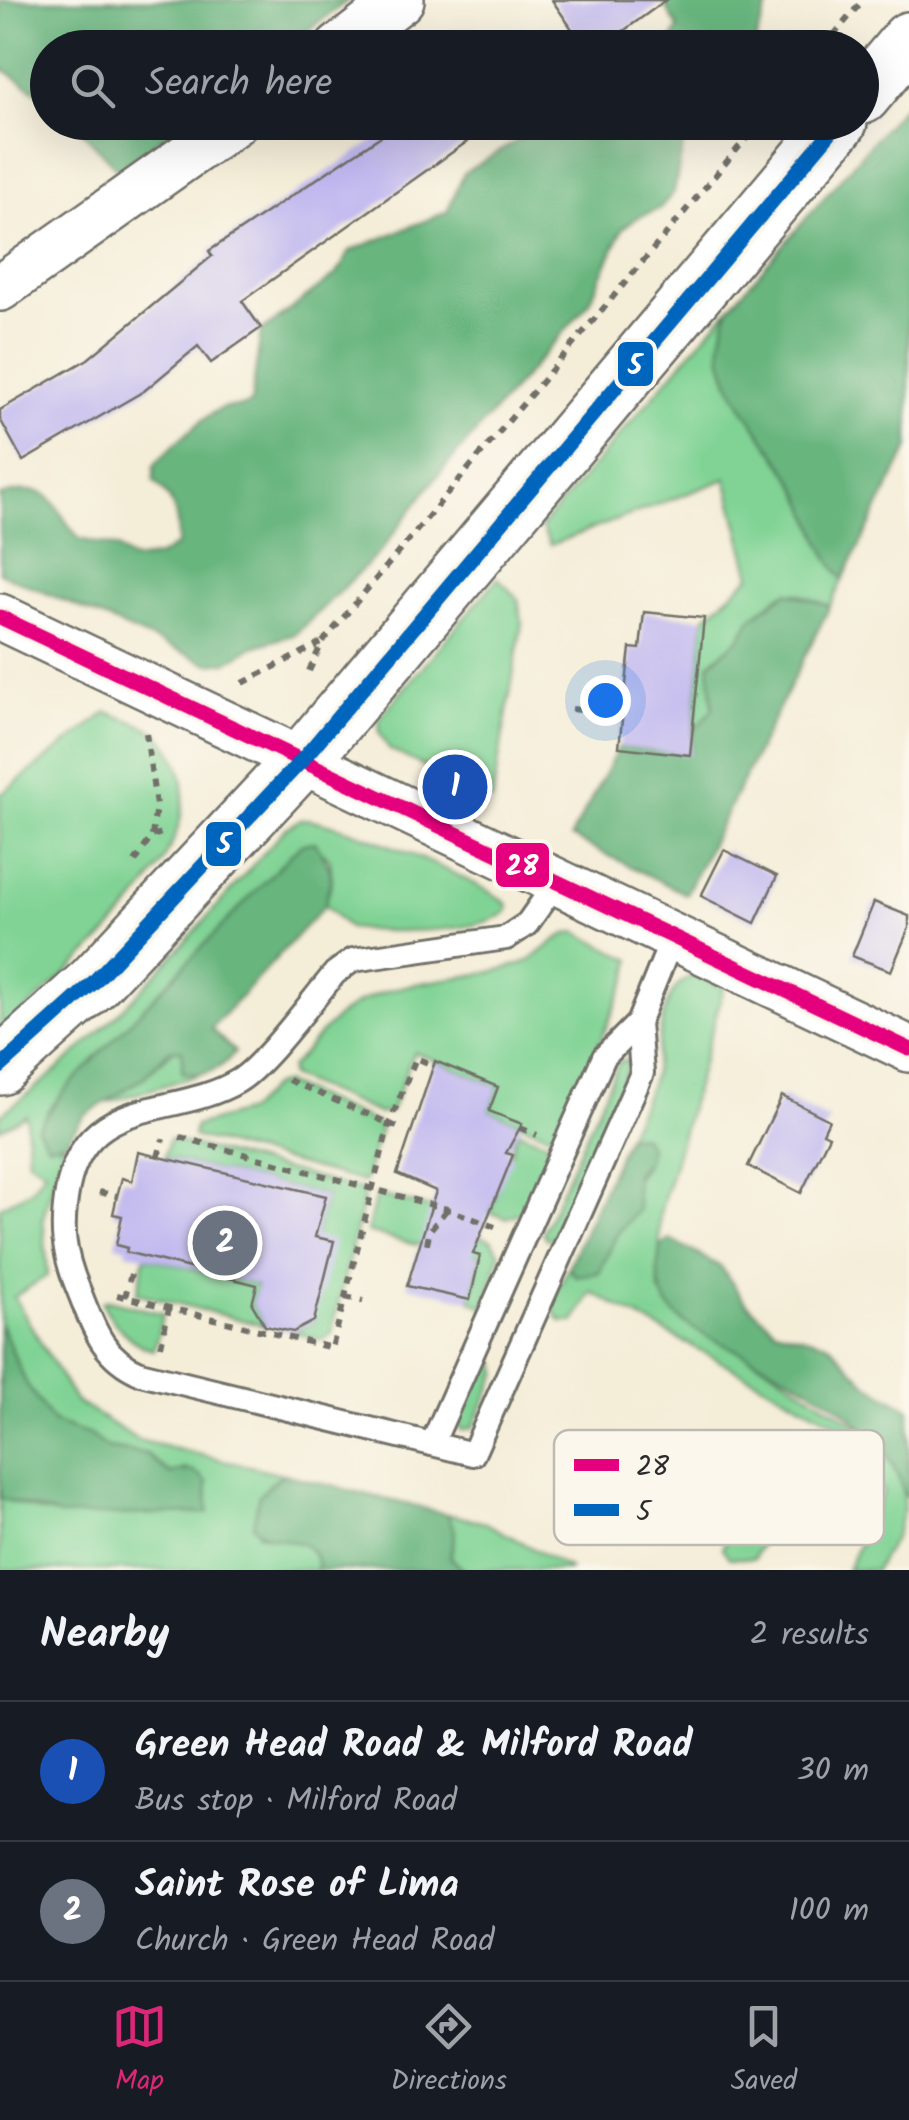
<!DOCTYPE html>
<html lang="en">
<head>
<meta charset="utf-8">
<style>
	body { margin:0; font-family:Kalam,sans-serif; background:#242831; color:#f1f3f6 }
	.you { position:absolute; left:605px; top:700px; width:35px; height:35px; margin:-25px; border:8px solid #fff; border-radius:50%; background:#1a73e8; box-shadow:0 0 0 15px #1a73e833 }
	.badge { display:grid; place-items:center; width:65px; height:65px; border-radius:50%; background:#db2777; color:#fff; font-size:32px; font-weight:700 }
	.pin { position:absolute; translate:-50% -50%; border:5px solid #fff; box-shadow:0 2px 10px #0006 }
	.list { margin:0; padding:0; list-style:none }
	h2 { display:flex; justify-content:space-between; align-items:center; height:130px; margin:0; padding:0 40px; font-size:42px }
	h2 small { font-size:32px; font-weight:400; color:#9ea1a6 }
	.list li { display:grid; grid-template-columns:65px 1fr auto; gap:30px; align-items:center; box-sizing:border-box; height:140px; padding:0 40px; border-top:2px solid #363941 }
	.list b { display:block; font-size:38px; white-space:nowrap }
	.list p { margin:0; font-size:32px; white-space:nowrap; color:#9ea1a6 }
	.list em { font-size:32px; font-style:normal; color:#9ea1a6 }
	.icon { flex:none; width:55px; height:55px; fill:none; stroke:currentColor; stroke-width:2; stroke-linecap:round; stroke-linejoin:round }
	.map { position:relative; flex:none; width:909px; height:1570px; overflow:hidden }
	.search { position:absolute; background:#171b24; box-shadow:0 10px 40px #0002; left:30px; right:30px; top:30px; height:110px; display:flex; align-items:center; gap:25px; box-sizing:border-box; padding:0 35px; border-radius:55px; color:#9ea1a6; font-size:38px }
	.sheet { height:410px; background:#171b24 }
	nav { display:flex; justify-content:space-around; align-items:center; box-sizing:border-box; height:140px; border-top:2px solid #363941; background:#171b24; font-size:28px; color:#9ea1a6 }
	nav a { display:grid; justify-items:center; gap:5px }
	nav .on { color:#db2777 }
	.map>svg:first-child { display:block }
</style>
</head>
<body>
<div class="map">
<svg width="909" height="1570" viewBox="0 0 909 1570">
	<rect width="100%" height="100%" fill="#fbf7ec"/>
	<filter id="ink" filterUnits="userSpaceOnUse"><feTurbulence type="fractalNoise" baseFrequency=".01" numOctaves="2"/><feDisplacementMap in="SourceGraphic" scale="20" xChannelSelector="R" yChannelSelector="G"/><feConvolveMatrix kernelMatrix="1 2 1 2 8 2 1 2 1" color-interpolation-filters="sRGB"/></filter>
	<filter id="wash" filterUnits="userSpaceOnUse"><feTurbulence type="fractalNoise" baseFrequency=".0048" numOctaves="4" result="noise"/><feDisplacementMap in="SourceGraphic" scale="40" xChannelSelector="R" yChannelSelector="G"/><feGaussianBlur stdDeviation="2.25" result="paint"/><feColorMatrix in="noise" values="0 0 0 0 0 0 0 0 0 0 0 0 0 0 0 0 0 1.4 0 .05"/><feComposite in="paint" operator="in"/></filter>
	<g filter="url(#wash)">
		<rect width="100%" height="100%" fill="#f4edd8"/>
		<!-- green -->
		<g fill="#80d394" stroke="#567f60" stroke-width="2.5">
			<path d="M728,309C724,328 718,344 723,363C735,409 776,448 798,489C815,520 820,553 843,579L830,606L797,593L780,595L751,618L740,638L710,664L713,708L693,732L704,618L751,576L726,479L550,545L541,527Z"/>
			<path d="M498,578L518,599L522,623L492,800L389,749L379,732L380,717Z"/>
			<path d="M107,712C123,719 151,725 162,738C246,836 62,975 0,1033V795Z"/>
			<path d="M301,819C329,816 490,884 509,906L507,912C476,934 387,933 349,928L325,905L332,880L330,859L319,849L302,844L47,1111L60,1146L65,1142L43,1218L48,1275L14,1297L75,1401L138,1440L283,1474L268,1485L258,1533C282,1543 317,1535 318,1570H0V1498L44,1513L208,1512L207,1482L185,1469L170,1474L147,1454L108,1448L90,1435L53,1422L27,1385L0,1323V1207L31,1190L45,1170L28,1160L26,1115L0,1129V1115C111,1036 195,930 285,829Z"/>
			<path d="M576,932L631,960L628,977L558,1138L489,1111L498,1087L414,1052L391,1111L380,1114L290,1076V1068C307,1050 324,1027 344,1012C396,974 466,984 523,963C544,956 553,934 576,932Z"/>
			<path d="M695,975L724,987L660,1213L659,1290L682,1321L773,1370L878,1439L902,1484L904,1509L895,1537L875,1570H847L884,1491L853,1473L864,1438L591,1292L574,1322L560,1321L551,1306L569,1266L570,1271L599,1273L617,1234L638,1210L634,1180L645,1164L644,1137L627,1136C635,1117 646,1098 652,1078C662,1047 656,987 695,975Z"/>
			<path d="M177,1047L182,1050L183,1072L196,1076L105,1103L143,1078Z"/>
			<path d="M627,1059L629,1065L552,1238L547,1240L543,1232L619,1062Z"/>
			<path d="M284,1083L377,1123L380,1130L364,1182L193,1136L195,1126L248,1111L273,1086Z"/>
			<path d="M518,1131L554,1145L524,1211L507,1218L490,1213Z"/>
			<path d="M169,1139L362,1190L364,1197L331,1334L322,1340L293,1332L314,1321L315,1237L326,1196L164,1158Z"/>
			<path d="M376,1194L434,1209L422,1243L416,1245L367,1232Z"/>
			<path d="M473,1233L491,1240L500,1253L484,1308L470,1300L480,1256L432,1245Z"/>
			<path d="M145,1257L257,1285L252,1304L265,1326L137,1293Z"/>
			<path d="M109,1300L163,1314L154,1350C131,1345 112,1323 102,1302Z"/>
			<path d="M485,1359L496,1363L498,1372L473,1428L461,1430L455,1417L476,1366Z"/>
			<path d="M757,1489L771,1495L776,1514L754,1558H729L722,1548L749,1492Z"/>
			<path d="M447,1514L486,1523L572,1570H463L450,1558L455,1537Z"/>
		</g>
		<!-- forest -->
		<g fill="#68b57e" stroke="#4a7054" stroke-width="2.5">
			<path d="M0,0H349L285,47L48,48L47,99L0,67Z"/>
			<path d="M662,0H770L753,48L668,47L678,28Z"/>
			<path d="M909,99V447L843,579C820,553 815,520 798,489C776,448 735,409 723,363C718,344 724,328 728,309Z"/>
			<path d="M548,122L699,123L684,141L674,192L659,209L636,218L623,228L589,303L434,480L379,553L296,634L253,647L227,662L209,664L0,573V496C58,479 49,506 80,539L118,548L132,560L157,557L177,545C180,521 174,498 154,481V466C163,454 207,414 220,409C231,404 240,410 251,403L261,332L337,274L350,251L447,212L464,173Z"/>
			<path d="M75,123H183L118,170Z"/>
			<path d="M787,592L830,606L686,894L571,837L619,747L690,754L693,732L713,708L709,664L740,638L751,618Z"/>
			<path d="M315,842C334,872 333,869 325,905L211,1029L235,1052C221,1070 205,1078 182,1072V1050H170L143,1078L84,1116L65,1142L48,1145L37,1128L64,1091L291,854L302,844Z"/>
			<path d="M627,1136L641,1135L649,1145L648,1159L635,1174L638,1210L617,1234L599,1273L575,1276L569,1266Z"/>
			<path d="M670,1239L721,1267L745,1302L775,1329L828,1343L866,1383L909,1409V1496H904C893,1428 807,1385 751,1357C700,1332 643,1317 661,1246Z"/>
			<path d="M0,1323L27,1385L53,1422L90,1435L108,1448L147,1454L170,1474C186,1469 195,1468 207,1482L208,1513L60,1516L0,1498Z"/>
			<path d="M283,1474L447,1514L455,1531L450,1558L463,1570H318C316,1528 271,1550 253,1525L259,1495Z"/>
		</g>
		<g id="blocks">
			<!-- building -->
			<g fill="#c0b7ef">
				<path d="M552,0H666L600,48H585Z"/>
				<path d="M402,122H495L242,301L261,328L211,363L198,346L144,391L23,461L0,419V410L88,359L212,256L209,251Z"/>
				<path d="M644,612L704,618L690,755L619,747L630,648L640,649Z"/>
				<path d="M724,850L777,876L755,923L701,896Z"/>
				<path d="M874,902L909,916V928L891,971L852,956Z"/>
				<path d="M435,1061L498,1087L489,1111L522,1124L506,1153L513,1155L473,1254L480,1256L470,1300L407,1286L436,1191L397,1174Z"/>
				<path d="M782,1096L829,1120L823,1133L829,1136L801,1193L748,1166Z"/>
				<path d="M138,1152L326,1196L315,1237L334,1241L314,1321L293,1332L265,1326L252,1304L257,1285L126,1252L127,1248L116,1245L122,1216L113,1214L117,1196L122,1178L132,1181Z"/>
			</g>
		</g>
	</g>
	<g filter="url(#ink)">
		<use href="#blocks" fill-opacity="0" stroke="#716f68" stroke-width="2.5"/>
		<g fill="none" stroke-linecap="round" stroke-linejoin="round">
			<!-- lane casing -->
			<g stroke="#716f68" stroke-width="28">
				<g id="lane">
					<path d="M558,880L527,924L506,938L353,960L335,973C312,1000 265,1065 238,1081C174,1119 87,1093 68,1187C60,1228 63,1253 79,1291C93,1326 102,1357 140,1373L473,1454L642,1073L638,1023"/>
					<path d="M432,1444L604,1057L638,1023L674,934"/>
				</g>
			</g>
			<!-- street casing -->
			<g stroke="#716f68" stroke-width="50">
				<g id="street">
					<path d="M338,48L401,0"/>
					<path d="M0,288L235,122"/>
					<path d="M0,617L909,1049"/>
				</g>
			</g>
			<!-- secondary casing -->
			<g stroke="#716f68" stroke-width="60">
				<g id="secondary">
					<path d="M862,96L909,40"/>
					<path d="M0,1067L93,983L303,759L839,122"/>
				</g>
			</g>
			<!-- path -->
			<g stroke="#716f68" stroke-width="6" stroke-dasharray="8 8" stroke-linecap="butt">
				<path d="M823,48L863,0"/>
				<path d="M309,671L322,643L760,122"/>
				<path d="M243,683L321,643"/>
				<path d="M572,709L623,715"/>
				<path d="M146,733L156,806L152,836"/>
				<path d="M135,862L152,836L168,831"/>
				<path d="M288,1080L397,1127"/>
				<path d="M520,1128L537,1135"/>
				<path d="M180,1137L447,1209L495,1227"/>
				<path d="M158,1157L163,1139"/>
				<path d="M99,1192L117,1196"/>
				<path d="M427,1244L430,1230L447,1209"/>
				<path d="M117,1295L332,1348L389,1124L416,1058L435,1066"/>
				<path d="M125,1297L131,1274"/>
				<path d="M345,1297L363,1301"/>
				<path d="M161,1346L169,1308"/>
			</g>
			<!-- lane -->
			<use href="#lane" stroke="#fff" stroke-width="22"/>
			<!-- street -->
			<use href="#street" stroke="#fff" stroke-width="45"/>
			<!-- secondary -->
			<use href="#secondary" stroke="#fff" stroke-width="55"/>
			<!-- bus-1 casing -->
			<g stroke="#fbf7ec" stroke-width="22">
				<path id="bus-1" d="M0,617L909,1049"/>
			</g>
			<!-- bus-2 casing -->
			<g stroke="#fbf7ec" stroke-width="22">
				<path id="bus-2" d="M0,1067L93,983L303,759L839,122"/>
			</g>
			<!-- bus-1 -->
			<use href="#bus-1" stroke="#e5007d" stroke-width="15"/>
			<!-- bus-2 -->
			<use href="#bus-2" stroke="#0065bd" stroke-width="15"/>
		</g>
	</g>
	<!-- legend -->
	<rect x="554" y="1430" width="330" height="115" rx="15" fill="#fbf7ec" stroke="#bdbab2" stroke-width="2.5"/>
	<rect x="574" y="1459" width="45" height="12" fill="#e5007d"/>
	<rect x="574" y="1504" width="45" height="12" fill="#0065bd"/>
	<g font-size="28" fill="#2b2b2b">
		<text x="636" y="1475">28</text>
		<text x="636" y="1520">5</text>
	</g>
	<g stroke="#fbf7ec" stroke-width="4">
		<rect x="616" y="340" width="39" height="48" rx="10" fill="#0065bd"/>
		<rect x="204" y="820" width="39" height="48" rx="10" fill="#0065bd"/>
		<rect x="494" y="841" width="57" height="48" rx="10" fill="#e5007d"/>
	</g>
	<g font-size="28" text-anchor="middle" font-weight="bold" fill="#fff">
		<text x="635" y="374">5</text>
		<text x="224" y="853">5</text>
		<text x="522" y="875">28</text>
	</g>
</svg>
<div class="you"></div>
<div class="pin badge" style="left:455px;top:787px;background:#1a4fb4">1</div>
<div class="pin badge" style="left:225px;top:1243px;background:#6b7280">2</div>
<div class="search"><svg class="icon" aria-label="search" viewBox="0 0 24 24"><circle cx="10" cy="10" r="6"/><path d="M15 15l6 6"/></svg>Search here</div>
</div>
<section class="sheet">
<h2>Nearby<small>2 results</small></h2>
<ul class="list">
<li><span class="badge" style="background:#1a4fb4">1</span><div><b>Green Head Road &amp; Milford Road</b><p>Bus stop · Milford Road</p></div><em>30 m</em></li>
<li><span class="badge" style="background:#6b7280">2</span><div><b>Saint Rose of Lima</b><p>Church · Green Head Road</p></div><em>100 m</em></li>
</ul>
</section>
<nav>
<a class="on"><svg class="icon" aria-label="map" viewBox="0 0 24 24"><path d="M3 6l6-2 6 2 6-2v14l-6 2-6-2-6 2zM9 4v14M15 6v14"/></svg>Map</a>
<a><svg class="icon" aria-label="directions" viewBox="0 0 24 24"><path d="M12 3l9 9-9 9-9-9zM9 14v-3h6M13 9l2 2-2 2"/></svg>Directions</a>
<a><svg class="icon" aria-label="saved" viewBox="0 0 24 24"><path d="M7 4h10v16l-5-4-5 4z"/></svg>Saved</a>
</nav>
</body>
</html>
